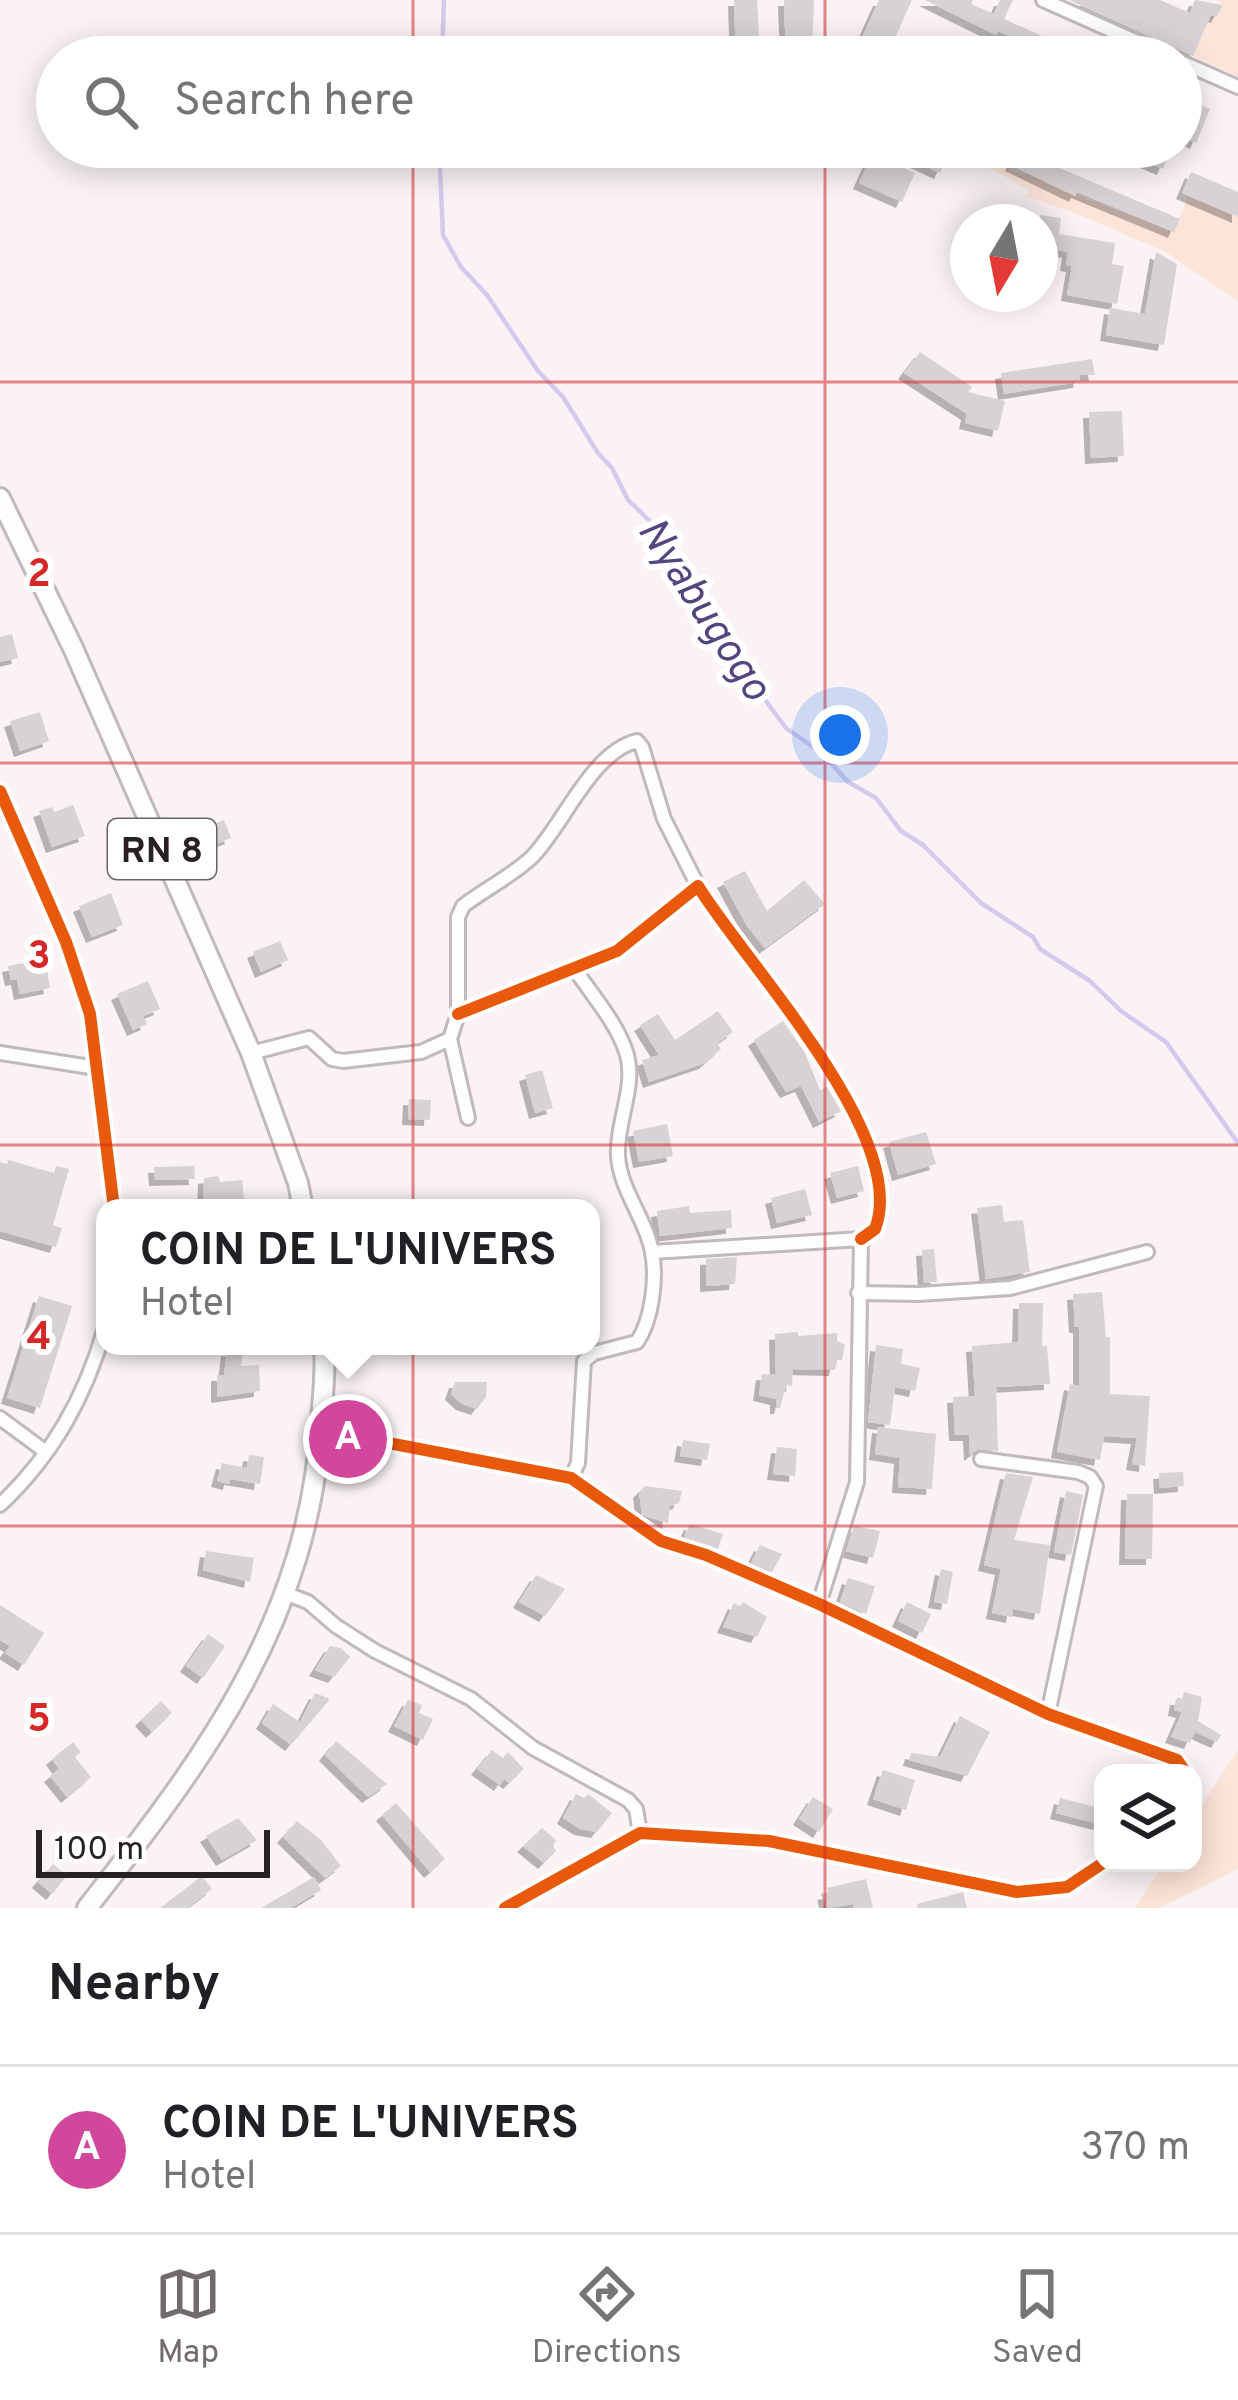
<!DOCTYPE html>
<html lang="en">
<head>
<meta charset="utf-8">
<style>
	body { margin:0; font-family:Overpass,sans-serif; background:#f2f2f2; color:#202124 }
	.controls { position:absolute; right:36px; bottom:36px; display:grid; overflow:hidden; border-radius:24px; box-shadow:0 6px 30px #0003 }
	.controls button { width:108px; height:108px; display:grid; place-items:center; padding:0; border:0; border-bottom:3px solid #e0e0e0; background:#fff; color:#202124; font:60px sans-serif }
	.compass { position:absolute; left:950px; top:204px; width:108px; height:108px; border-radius:50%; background:#fff; box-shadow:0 6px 30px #0003; rotate:190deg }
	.scale { position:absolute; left:36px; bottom:30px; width:234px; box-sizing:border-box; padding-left:12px; border:6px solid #272124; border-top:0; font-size:33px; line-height:42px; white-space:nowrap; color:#272124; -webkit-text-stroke:9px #fff; paint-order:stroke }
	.you { position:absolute; left:840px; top:735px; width:42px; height:42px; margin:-30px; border:9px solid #fff; border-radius:50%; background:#1a73e8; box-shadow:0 0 0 18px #1a73e833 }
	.badge { display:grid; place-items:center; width:78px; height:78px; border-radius:50%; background:#716a6d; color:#fff; font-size:39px; font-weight:700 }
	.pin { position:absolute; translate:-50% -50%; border:6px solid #fff; box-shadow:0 3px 12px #0006 }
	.popup { position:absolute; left:96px; top:1199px; width:504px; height:156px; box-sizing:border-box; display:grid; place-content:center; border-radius:24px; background:#fff; filter:drop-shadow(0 3px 9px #0005); font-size:39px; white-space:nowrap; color:#757577 }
	.popup b { font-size:45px; color:#202124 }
	.popup::after { content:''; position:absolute; left:50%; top:100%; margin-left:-24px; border:24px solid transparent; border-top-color:#fff }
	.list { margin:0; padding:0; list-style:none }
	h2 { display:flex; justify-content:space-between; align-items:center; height:156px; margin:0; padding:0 48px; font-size:51px }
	h2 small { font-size:39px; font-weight:400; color:#757577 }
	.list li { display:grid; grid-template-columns:78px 1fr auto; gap:36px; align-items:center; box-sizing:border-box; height:168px; padding:0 48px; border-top:3px solid #e0e0e0 }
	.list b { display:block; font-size:45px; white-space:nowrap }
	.list p { margin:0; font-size:39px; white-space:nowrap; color:#757577 }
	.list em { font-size:39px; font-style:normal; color:#757577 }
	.icon { flex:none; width:66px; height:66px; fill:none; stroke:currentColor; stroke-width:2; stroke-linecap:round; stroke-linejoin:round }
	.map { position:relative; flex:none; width:1238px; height:1908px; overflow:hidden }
	.search { position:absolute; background:#fff; box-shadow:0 6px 30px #0003; left:36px; right:36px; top:36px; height:132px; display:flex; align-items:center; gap:30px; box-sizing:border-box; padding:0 42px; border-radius:66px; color:#757577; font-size:45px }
	.sheet { height:324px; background:#fff }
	nav { display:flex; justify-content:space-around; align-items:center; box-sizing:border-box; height:168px; border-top:3px solid #e0e0e0; background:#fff; font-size:33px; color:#757577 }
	nav a { display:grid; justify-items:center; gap:6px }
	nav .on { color:#716a6d }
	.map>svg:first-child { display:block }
</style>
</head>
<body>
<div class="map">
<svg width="1238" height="1908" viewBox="0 0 1238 1908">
	<defs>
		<filter id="shadow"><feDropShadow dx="-6" dy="6" stdDeviation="0" flood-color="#0004"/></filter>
	</defs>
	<rect width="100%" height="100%" fill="#faf2f5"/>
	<!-- green -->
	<g fill="#fce4d9">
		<path d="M1217,0H1238V76L1193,56L1211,15L1218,17L1222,5Z"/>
		<path d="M955,147H1019L1010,169L1024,175L1052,165L1045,183L1174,232L1188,196L1238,217V301L1164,251L1073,212L1027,197L1028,190Z"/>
		<path d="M1238,1750V1869L1159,1908H1135L1164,1863H1193V1819Z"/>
	</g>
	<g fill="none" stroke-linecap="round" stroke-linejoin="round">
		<!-- stream -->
		<g stroke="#d4caec" stroke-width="4.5">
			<path d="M442,57L444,0"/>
			<path d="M439,147L443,235L461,267L487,295L538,371L563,397L598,453L612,468L628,500L652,523L653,536L690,598L733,649L751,681L786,728L822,753L848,782L876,798L901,831L923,845L981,903L1033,937L1040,949L1090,981L1121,1011L1166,1042L1238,1143"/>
		</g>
	</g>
	<!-- building -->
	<g fill="#d7d2d5" filter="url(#shadow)">
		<path d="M734,0H757L760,57H736Z"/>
		<path d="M784,0H814L812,57H786Z"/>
		<path d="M879,0H912L896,36L941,57H869L856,51Z"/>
		<path d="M925,0H973L971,4L994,14L1000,0H1013L1004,19L1089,57H1024L1030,45L998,31L996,35Z"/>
		<path d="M1069,0H1160L1190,13L1195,0L1223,5L1217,17L1211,15L1193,56Z"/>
		<path d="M1181,97L1210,109L1196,143L1181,136Z"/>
		<path d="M923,147H942L938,156L946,160L940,173L916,162Z"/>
		<path d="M1019,147H1036L1031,156L1180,219L1174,232L1077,192L1075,196L1011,165Z"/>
		<path d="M1152,147H1172L1163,169L1146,162Z"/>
		<path d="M872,154L915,173L902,202L859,183Z"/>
		<path d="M1191,172L1238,192V217L1182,193Z"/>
		<path d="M1040,215L1061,218L1059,234L1115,243L1112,264L1124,266L1117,304L1067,295L1072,266L1066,265L1068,252L1040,247Z"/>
		<path d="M1156,252L1177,264L1164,345L1106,335L1110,308L1145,314Z"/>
		<path d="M920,352L972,387L968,392L1005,401L998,431L965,423L967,414L904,373Z"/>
		<path d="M1092,359L1095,375H1080L1079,382L1004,394L1001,373Z"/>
		<path d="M1122,411L1124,456L1091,458L1089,412Z"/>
		<path d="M12,634L18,658L0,662V637Z"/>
		<path d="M40,712L49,741L20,751L10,721Z"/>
		<path d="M73,805L85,836L52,847L39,811L52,807L54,812Z"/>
		<path d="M224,820L231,838L201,850L193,832Z"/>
		<path d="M745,871L767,911L804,880L825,904L765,948L747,926L723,882Z"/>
		<path d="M111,893L123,925L92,937L79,906Z"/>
		<path d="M280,941L288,960L261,972L253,952Z"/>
		<path d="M45,959L50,988L20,994L17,979L11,980L8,966Z"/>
		<path d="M148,981L160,1009L143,1016L147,1024L133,1030L117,994Z"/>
		<path d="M718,1011L733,1032L717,1043L721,1049L705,1063L649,1082L642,1060L659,1055L640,1025L658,1014L675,1040Z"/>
		<path d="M783,1021L805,1053L820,1090L827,1087L841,1111L819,1122L801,1086L786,1092L754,1040Z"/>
		<path d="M542,1070L553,1108L535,1113L525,1075Z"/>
		<path d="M409,1099L431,1100L430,1120L408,1119Z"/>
		<path d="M667,1124L673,1156L639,1162L633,1131Z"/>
		<path d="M926,1132L936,1164L898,1175L889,1142Z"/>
		<path d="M8,1160L54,1173L56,1166L69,1169L53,1225L62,1228L56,1247L0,1231V1162L7,1164Z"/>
		<path d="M194,1166L195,1179L155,1180L154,1167Z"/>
		<path d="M858,1166L864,1191L837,1198L830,1173Z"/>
		<path d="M218,1176L220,1182L242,1180L245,1207L203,1208L204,1178Z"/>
		<path d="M805,1189L812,1215L777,1223L771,1198Z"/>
		<path d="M1002,1205L1004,1222L1023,1220L1030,1272L986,1279L977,1208Z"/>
		<path d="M689,1206L690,1213L731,1210L732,1228L660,1236L657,1211Z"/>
		<path d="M934,1249L937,1282L924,1283L922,1250Z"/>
		<path d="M737,1257L735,1284L706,1286V1259Z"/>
		<path d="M1102,1292L1106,1337H1110V1394L1150,1396L1145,1466L1132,1464L1137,1438L1104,1436L1100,1460L1057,1452L1070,1384L1079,1386V1327H1075L1073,1294Z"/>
		<path d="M39,1296L72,1306L40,1408L7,1398Z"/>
		<path d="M1019,1303H1043L1042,1346H1047L1050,1384L996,1387L998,1451L978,1449L970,1455L969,1435H955L953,1397L975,1396L972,1346L1018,1342Z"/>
		<path d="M798,1332V1336L837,1333V1341L845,1345L842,1360H837L835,1370L793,1369L792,1386L786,1385L780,1408H776V1399L759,1395L762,1374L776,1375L775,1334Z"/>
		<path d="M876,1345L903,1349L901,1364L920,1368L915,1391L895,1387L890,1425L868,1422Z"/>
		<path d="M227,1350L243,1352L241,1366L259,1365L260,1391L217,1397V1375H224Z"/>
		<path d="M455,1382H487L486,1397L477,1409L462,1404L451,1394Z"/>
		<path d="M878,1427L936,1434L932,1489L898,1487L900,1458L875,1454Z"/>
		<path d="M683,1440L710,1444L707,1460L680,1456Z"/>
		<path d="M777,1447L797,1449L795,1476L773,1474Z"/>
		<path d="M249,1455L264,1457L260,1484L230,1479L229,1484L217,1481L222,1463L247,1468Z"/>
		<path d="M1183,1472L1184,1486L1160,1488L1159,1473Z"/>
		<path d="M1006,1473L1033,1477L1014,1540L1050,1545L1040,1614L1013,1609L1012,1617L992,1613L1001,1569L984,1565Z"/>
		<path d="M645,1486L682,1491L679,1503L670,1506L668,1523L642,1515L639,1492Z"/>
		<path d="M1066,1491L1083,1495L1071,1555L1054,1552Z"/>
		<path d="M1127,1494H1153L1152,1559H1125Z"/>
		<path d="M690,1524L723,1534L718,1549L684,1537Z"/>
		<path d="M854,1526L880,1531L873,1558L846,1551Z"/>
		<path d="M760,1545L782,1554L772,1572L751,1563Z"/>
		<path d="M206,1551L254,1558L250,1582L203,1570Z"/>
		<path d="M941,1569L953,1572L947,1604L934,1602Z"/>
		<path d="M536,1575L565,1589L545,1616L519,1602Z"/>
		<path d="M848,1578L875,1586L866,1614L840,1602Z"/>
		<path d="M743,1602L767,1617L757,1637L723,1627L734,1603L740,1606Z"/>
		<path d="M907,1602L931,1614L922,1633L898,1621Z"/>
		<path d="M0,1605L44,1633L24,1665L5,1653L10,1646L0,1640Z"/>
		<path d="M208,1634L225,1646L203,1678L186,1666Z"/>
		<path d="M330,1646L341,1648L350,1657L334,1677L315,1670Z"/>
		<path d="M1184,1692L1202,1697L1198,1721L1221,1735L1217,1742L1195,1732L1190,1743L1171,1737L1182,1712L1174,1710L1176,1699H1182Z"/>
		<path d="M315,1693L330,1699L291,1745L262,1723L273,1704L300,1722Z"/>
		<path d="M408,1700L422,1705L419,1713L433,1719L423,1740L394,1726Z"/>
		<path d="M161,1701L172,1713L152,1732L141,1720Z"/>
		<path d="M960,1716L990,1732L967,1776L909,1760L911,1753L940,1757Z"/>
		<path d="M336,1741L387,1784L368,1797L325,1755Z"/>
		<path d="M73,1742L81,1752L75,1757L91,1777L67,1797L50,1776L59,1769L52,1759Z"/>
		<path d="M492,1750L503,1758L508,1752L524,1769L509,1783L504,1779L500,1785L477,1769Z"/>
		<path d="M883,1770L915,1780L906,1810L873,1799Z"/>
		<path d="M576,1794L584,1798L588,1794L612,1813L597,1832L580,1829L563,1818Z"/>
		<path d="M813,1797L833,1809L819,1832L799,1819Z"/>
		<path d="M1060,1798L1103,1809L1099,1824L1056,1813Z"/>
		<path d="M396,1803L445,1859L430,1872L382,1815Z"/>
		<path d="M238,1818L257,1840L222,1860L206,1836Z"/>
		<path d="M297,1821L321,1840L341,1866L325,1878L283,1837Z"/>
		<path d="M542,1828L556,1840L553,1846L556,1851L544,1863L523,1846Z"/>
		<path d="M53,1864L67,1876L52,1894L38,1882Z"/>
		<path d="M202,1876L212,1889L187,1908H160Z"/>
		<path d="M314,1877L321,1890L291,1908H261Z"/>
		<path d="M866,1879L873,1908H853V1904L827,1908L823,1894L829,1893L827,1888Z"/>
		<path d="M963,1892L967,1908H918L917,1904Z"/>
	</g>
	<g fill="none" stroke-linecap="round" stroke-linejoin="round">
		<!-- minor casing -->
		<g stroke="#c0babc" stroke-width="18">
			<g id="minor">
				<path d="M1043,0L1171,57"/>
				<path d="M1181,62L1238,87"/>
				<path d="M0,791L66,942L90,1014L114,1208"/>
				<path d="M458,1014L617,951L698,886C745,963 911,1137 875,1229L861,1239"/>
				<path d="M0,1053L97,1068"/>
				<path d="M251,1053L309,1038L332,1059L343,1061L421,1052L450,1039"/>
				<path d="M468,1118L450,1039L458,1014V917L463,906C485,889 512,876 532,857C563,826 591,752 637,741L642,747L664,819L698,886"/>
				<path d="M652,1252L861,1239L857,1482L819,1604"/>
				<path d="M858,1293L919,1294L1010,1288L1147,1252"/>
				<path d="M0,1418L46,1452"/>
				<path d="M321,1430L571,1478L661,1541L706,1555L819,1604L1048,1714L1177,1760L1186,1773"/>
				<path d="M981,1459L1078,1472L1090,1477L1096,1486L1048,1714"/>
				<path d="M571,1478L578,1463L584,1361L594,1353L637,1342C652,1320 657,1279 652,1252C646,1219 620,1190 618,1156C616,1123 636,1087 627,1055C618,1024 592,995 574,968"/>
				<path d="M0,1505C53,1455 85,1397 105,1328"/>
				<path d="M287,1594L308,1602L336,1626L375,1651L471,1699L533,1748L628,1800L636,1809L640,1833"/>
				<path d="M505,1908L640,1833L769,1841L1017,1892L1067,1887L1103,1863"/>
			</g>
		</g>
		<!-- primary casing -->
		<g stroke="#c0babc" stroke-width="24">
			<g id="primary">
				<path d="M0,498L73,648L251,1053L298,1183L303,1208"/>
				<path d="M87,1908C206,1757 309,1619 321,1420C323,1395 326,1370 324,1346"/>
			</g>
		</g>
		<!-- minor -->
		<use href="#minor" stroke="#fefdfe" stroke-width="12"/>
		<!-- primary -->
		<use href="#primary" stroke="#fefdfe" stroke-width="18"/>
		<!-- cycleway casing -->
		<g stroke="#fff" stroke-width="20">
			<g id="cycleway">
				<path d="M0,791L66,942L90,1014L114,1208"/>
				<path d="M458,1014L617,951L698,886C745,963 911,1137 875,1229L861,1239"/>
				<path d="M321,1430L571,1478L661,1541L706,1555L819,1604L1048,1714L1177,1760L1186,1773"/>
				<path d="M505,1908L640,1833L769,1841L1017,1892L1067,1887L1103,1863"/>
			</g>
		</g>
		<!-- cycleway -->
		<use href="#cycleway" stroke="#e8590c" stroke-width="12"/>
	</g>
	<!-- grid -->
	<path fill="none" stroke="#d62828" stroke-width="3" stroke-opacity="0.55" d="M413,0V57M825,0V57M413,147V1908M825,147V1908M0,382H1238M0,763H1238M0,1145H1238M0,1526H1238"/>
	<g text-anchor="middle" stroke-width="12" stroke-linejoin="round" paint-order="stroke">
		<!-- shield labels -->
		<rect fill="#fff" stroke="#686466" stroke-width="3" x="108" y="819" width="108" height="60" rx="9"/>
		<g font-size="36" font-weight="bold" fill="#272124">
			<text x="162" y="862">RN 8</text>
		</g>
		<!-- water labels -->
		<g font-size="42" font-style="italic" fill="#544580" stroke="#fff">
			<text transform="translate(706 608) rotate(57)" y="15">Nyabugogo</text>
		</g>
	</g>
	<g font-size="39" text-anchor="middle" font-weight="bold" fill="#d62828" stroke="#fff" stroke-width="12" stroke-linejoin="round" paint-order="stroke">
		<text x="39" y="586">2</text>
		<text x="39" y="968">3</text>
		<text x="39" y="1349">4</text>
		<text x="39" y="1731">5</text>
	</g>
</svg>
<div class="controls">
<button><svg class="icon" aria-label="layers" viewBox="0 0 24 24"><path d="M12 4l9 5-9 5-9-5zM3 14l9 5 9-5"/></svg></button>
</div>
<svg class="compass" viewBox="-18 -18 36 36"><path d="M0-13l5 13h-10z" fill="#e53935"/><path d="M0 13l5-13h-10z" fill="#757577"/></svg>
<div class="scale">100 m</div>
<div class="you"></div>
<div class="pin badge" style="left:348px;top:1439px;background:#d1479c">A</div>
<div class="popup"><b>COIN DE L'UNIVERS</b>Hotel</div>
<div class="search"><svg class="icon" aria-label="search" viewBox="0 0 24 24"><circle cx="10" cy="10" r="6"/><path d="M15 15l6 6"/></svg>Search here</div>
</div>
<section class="sheet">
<h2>Nearby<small></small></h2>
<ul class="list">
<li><span class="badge" style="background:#d1479c">A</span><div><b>COIN DE L'UNIVERS</b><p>Hotel</p></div><em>370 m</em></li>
</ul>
</section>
<nav>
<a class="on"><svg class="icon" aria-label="map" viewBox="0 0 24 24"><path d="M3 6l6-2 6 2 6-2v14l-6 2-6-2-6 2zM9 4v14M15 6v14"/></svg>Map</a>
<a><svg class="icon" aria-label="directions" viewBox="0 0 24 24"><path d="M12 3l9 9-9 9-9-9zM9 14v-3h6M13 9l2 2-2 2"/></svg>Directions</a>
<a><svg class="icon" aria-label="saved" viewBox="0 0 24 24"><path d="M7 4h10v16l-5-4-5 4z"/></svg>Saved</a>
</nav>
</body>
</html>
